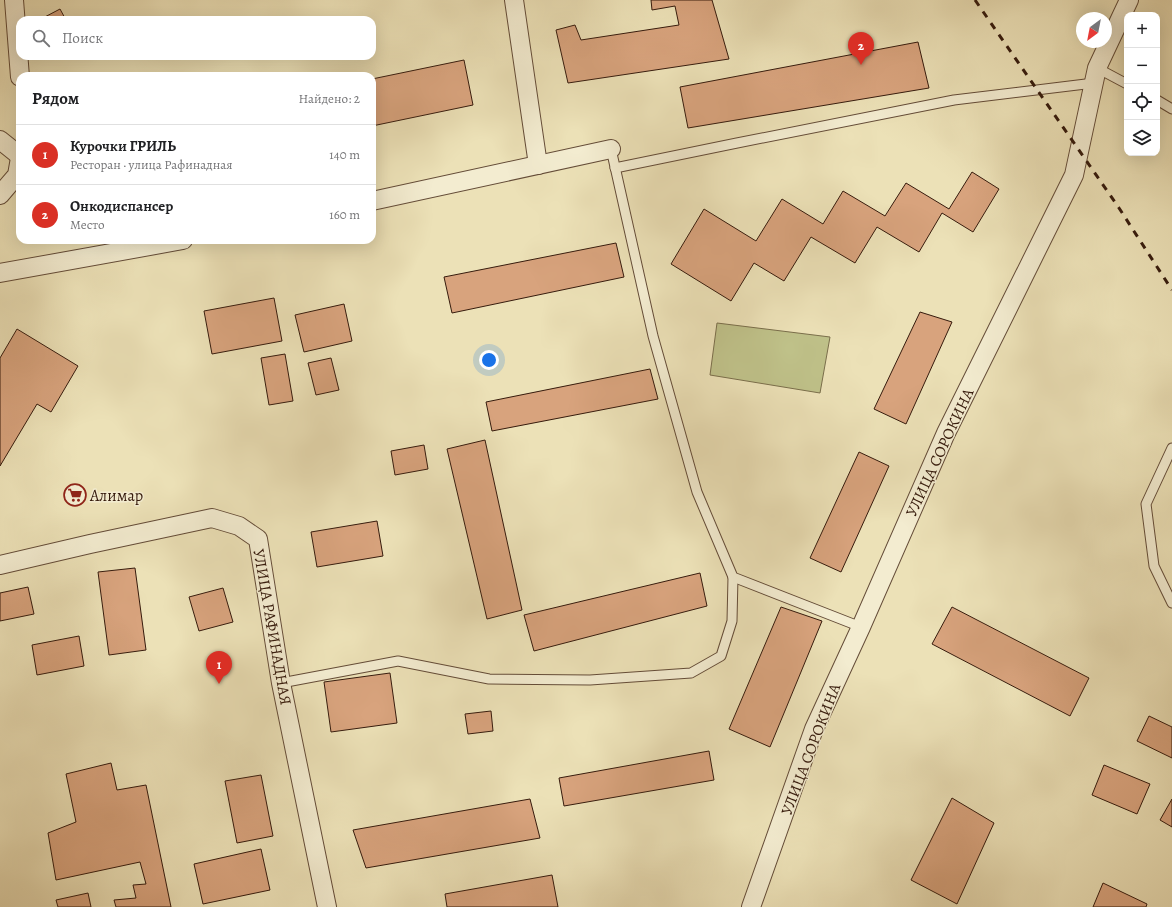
<!DOCTYPE html>
<html lang="ru">
<head>
<meta charset="utf-8">
<style>
	body { margin:0; font-family:Alegreya,serif; background:#f6f6f6; color:#202124 }
	.controls { position:absolute; right:12px; top:12px; display:grid; overflow:hidden; border-radius:8px; box-shadow:0 4px 16px #0002 }
	.controls button { width:36px; height:36px; display:grid; place-items:center; padding:0; border:0; border-bottom:1px solid #e0e0e0; background:#fff; color:#202124; font:20px sans-serif }
	.compass { position:absolute; left:1076px; top:12px; width:36px; height:36px; border-radius:50%; background:#fff; box-shadow:0 4px 16px #0002; rotate:212deg }
	.you { position:absolute; left:489px; top:360px; width:14px; height:14px; margin:-10px; border:3px solid #fff; border-radius:50%; background:#1a73e8; box-shadow:0 0 0 6px #1a73e833 }
	.badge { display:grid; place-items:center; width:26px; height:26px; border-radius:50%; background:#d93025; color:#fff; font-size:13px; font-weight:700 }
	.pin { position:absolute; translate:-50% -33px; filter:drop-shadow(0 1px 2px #0008) }
	.pin::after { content:''; position:absolute; top:21px; width:14px; height:12px; background:inherit; clip-path:polygon(0 0,100% 0,50% 100%) }
	.list { margin:0; padding:0; list-style:none }
	h2 { display:flex; justify-content:space-between; align-items:center; height:52px; margin:0; padding:0 16px; font-size:17px }
	h2 small { font-size:13px; font-weight:400; color:#757577 }
	.list li { display:grid; grid-template-columns:26px 1fr auto; gap:12px; align-items:center; box-sizing:border-box; height:60px; padding:0 16px; border-top:1px solid #e0e0e0 }
	.list b { display:block; font-size:15px; white-space:nowrap }
	.list p { margin:0; font-size:13px; white-space:nowrap; color:#757577 }
	.list em { font-size:13px; font-style:normal; color:#757577 }
	.icon { flex:none; width:22px; height:22px; fill:none; stroke:currentColor; stroke-width:2; stroke-linecap:round; stroke-linejoin:round }
	.map { position:relative; flex:none; width:1172px; height:907px; overflow:hidden }
	.search { position:absolute; background:#fff; box-shadow:0 4px 16px #0002; left:16px; top:16px; width:360px; height:44px; display:flex; align-items:center; gap:10px; box-sizing:border-box; padding:0 14px; border-radius:12px; color:#757577; font-size:15px }
	.panel { position:absolute; background:#fff; box-shadow:0 4px 16px #0002; left:16px; top:72px; width:360px; height:172px; border-radius:12px }
	.map>svg:first-child { display:block }
</style>
</head>
<body>
<div class="map">
<svg width="1172" height="907" viewBox="0 0 1172 907">
	<rect width="100%" height="100%" fill="#ece1b7"/>
	<filter id="stains"><feTurbulence type="fractalNoise" baseFrequency=".005" numOctaves="4"/><feColorMatrix values="0 0 0 0 .2 0 0 0 0 .09 0 0 0 0 .02 0 0 0 .5 -.17"/></filter>
	<radialGradient id="worn" r=".72"><stop offset=".6" stop-color="#630" stop-opacity="0"/><stop offset="1" stop-color="#630" stop-opacity=".3"/></radialGradient>
	<!-- green -->
	<path fill="#bfc189" stroke="#7a6e4b" d="M717,323L830,337L820,393L710,375Z"/>
	<!-- building -->
	<g fill="#d8a37d" stroke="#361b0d">
		<path d="M651,0H712L729,59L568,83L556,30L575,25L581,40L679,25L675,6L652,10Z"/>
		<path d="M60,9L66,20H39Z"/>
		<path d="M918,42L929,88L688,128L680,87Z"/>
		<path d="M464,60L473,105L372,126V79Z"/>
		<path d="M972,172L999,189L973,232L942,213L919,252L877,227L855,263L811,237L784,281L754,263L731,301L671,264L704,209L756,241L782,199L823,224L843,191L885,216L906,183L949,209Z"/>
		<path d="M616,243L624,277L452,313L444,277Z"/>
		<path d="M274,298L282,341L212,354L204,311Z"/>
		<path d="M344,304L352,341L304,352L295,315Z"/>
		<path d="M920,312L952,322L906,424L874,409Z"/>
		<path d="M17,329L78,366L51,412L37,404L0,466V358Z"/>
		<path d="M285,354L293,401L269,405L261,358Z"/>
		<path d="M331,358L339,390L316,395L308,363Z"/>
		<path d="M650,369L658,399L492,431L486,402Z"/>
		<path d="M485,440L522,610L487,619L447,449Z"/>
		<path d="M424,445L428,469L395,475L391,451Z"/>
		<path d="M859,452L889,466L841,572L810,558Z"/>
		<path d="M377,521L383,556L317,567L311,532Z"/>
		<path d="M135,568L146,650L109,655L98,572Z"/>
		<path d="M700,573L707,606L534,651L524,615Z"/>
		<path d="M28,587L34,614L0,621V593Z"/>
		<path d="M223,588L233,622L199,631L189,597Z"/>
		<path d="M781,607L822,621L770,747L729,729Z"/>
		<path d="M952,607L1089,678L1070,716L932,644Z"/>
		<path d="M79,636L84,666L37,675L32,645Z"/>
		<path d="M390,673L397,723L331,732L324,682Z"/>
		<path d="M491,711L493,731L468,734L465,714Z"/>
		<path d="M1149,716L1172,727V758L1137,741Z"/>
		<path d="M709,751L714,780L564,806L559,778Z"/>
		<path d="M111,763L117,790L146,785L171,907H116L114,900L136,898L133,885L146,884L140,862L56,880L48,833L76,822L66,774Z"/>
		<path d="M1104,765L1150,784L1137,814L1092,795Z"/>
		<path d="M261,775L273,836L237,843L225,781Z"/>
		<path d="M952,798L994,823L957,904L911,880Z"/>
		<path d="M530,799L540,838L366,868L353,830Z"/>
		<path d="M1172,799V827L1160,820Z"/>
		<path d="M261,849L270,890L203,904L194,864Z"/>
		<path d="M552,875L558,907H447L445,894Z"/>
		<path d="M1103,883L1147,904L1146,907H1093Z"/>
		<path d="M88,893L91,907H58L56,900Z"/>
	</g>
	<g fill="none" stroke-linecap="round" stroke-linejoin="round">
		<!-- lane casing -->
		<g stroke="#644c38" stroke-width="11">
			<g id="lane">
				<path d="M1097,68L1127,84"/>
				<path d="M1157,100L1172,109"/>
				<path d="M611,149L653,336L697,492L733,577L861,627"/>
				<path d="M615,168L737,143L954,100L1094,83"/>
				<path d="M1172,448L1146,504L1154,566L1172,603"/>
				<path d="M281,683L398,661L489,679L590,680L691,673L721,656L732,621L733,577"/>
			</g>
		</g>
		<!-- street casing -->
		<g stroke="#644c38" stroke-width="20">
			<g id="street">
				<path d="M14,0L20,77"/>
				<path d="M514,0L538,165"/>
				<path d="M0,140L20,156"/>
				<path d="M0,195L17,175L20,158"/>
				<path d="M372,201L611,149"/>
				<path d="M0,273L183,240"/>
				<path d="M0,565L90,544L212,518L239,526L258,539L281,683L327,907"/>
				<path d="M751,907L814,729L861,627L946,433L1074,175L1097,68L1129,0"/>
			</g>
		</g>
		<!-- lane -->
		<use href="#lane" stroke="#f3ecd0" stroke-width="9"/>
		<!-- street -->
		<use href="#street" stroke="#f3ecd0" stroke-width="18"/>
		<!-- rail -->
		<path stroke="#361b0d" stroke-width="3" stroke-dasharray="7 7" stroke-linecap="butt" d="M975,0L1119,208L1172,290"/>
	</g>
	<!-- icons -->
	<defs>
		<g id="supermarket-ring" transform="scale(1.15)"><circle r="9.5" fill="#f3ecd0" stroke="#8f2418" stroke-width="1.5"/><path d="M-6-5.5h2.5l.6 2H6L4.5 2H-2.5L-4.4-4H-6ZM-1.5 3.2a1.3 1.3 0 1 0 .1 0ZM3 3.2a1.3 1.3 0 1 0 .1 0Z" fill="#8f2418"/></g>
	</defs>
	<g fill-rule="evenodd">
		<use href="#supermarket-ring" x="75" y="495"/>
	</g>
	<g text-anchor="middle" stroke-width="3" stroke-linejoin="round" paint-order="stroke">
		<!-- street labels -->
		<g font-size="16" fill="#361b0d" stroke="#f3ecd0">
			<text transform="translate(939 452) rotate(-65)" y="6">УЛИЦА СОРОКИНА</text>
			<text transform="translate(273 627) rotate(80)" y="6">УЛИЦА РАФИНАДНАЯ</text>
			<text transform="translate(810 749) rotate(-69)" y="6">УЛИЦА СОРОКИНА</text>
		</g>
		<!-- poi labels -->
		<g font-size="16" fill="#361b0d" stroke="#f3ecd0" text-anchor="start">
			<text x="90" y="501">Алимар</text>
		</g>
	</g>
	<rect width="100%" height="100%" filter="url(#stains)"/>
	<rect width="100%" height="100%" fill="url(#worn)"/>
</svg>
<div class="controls">
<button>+</button>
<button>−</button>
<button><svg class="icon" aria-label="locate" viewBox="0 0 24 24"><circle cx="12" cy="12" r="6"/><path d="M12 2v4M12 18v4M2 12h4M18 12h4"/></svg></button>
<button><svg class="icon" aria-label="layers" viewBox="0 0 24 24"><path d="M12 4l9 5-9 5-9-5zM3 14l9 5 9-5"/></svg></button>
</div>
<svg class="compass" viewBox="-18 -18 36 36"><path d="M0-13l5 13h-10z" fill="#e53935"/><path d="M0 13l5-13h-10z" fill="#757577"/></svg>
<div class="you"></div>
<div class="pin badge" style="left:219px;top:684px">1</div>
<div class="pin badge" style="left:861px;top:65px">2</div>
<div class="search"><svg class="icon" aria-label="search" viewBox="0 0 24 24"><circle cx="10" cy="10" r="6"/><path d="M15 15l6 6"/></svg>Поиск</div>
<section class="panel">
<h2>Рядом<small>Найдено: 2</small></h2>
<ul class="list">
<li><span class="badge">1</span><div><b>Курочки ГРИЛЬ</b><p>Ресторан · улица Рафинадная</p></div><em>140 m</em></li>
<li><span class="badge">2</span><div><b>Онкодиспансер</b><p>Место</p></div><em>160 m</em></li>
</ul>
</section>
</div>
</body>
</html>
